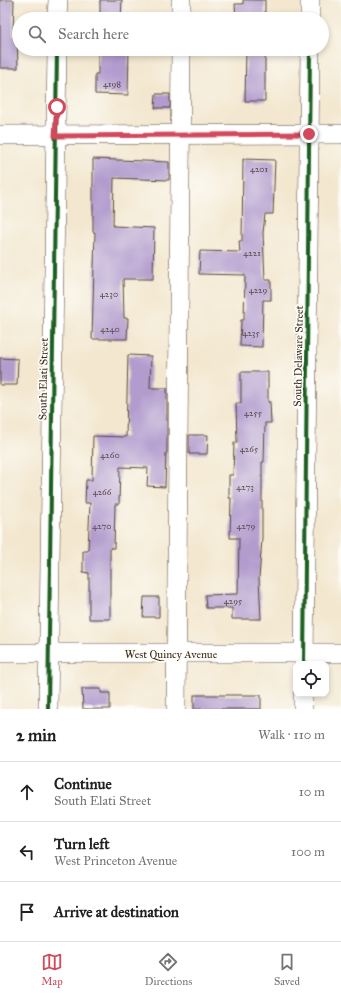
<!DOCTYPE html>
<html lang="en">
<head>
<meta charset="utf-8">
<style>
	body { margin:0; font-family:"IM FELL Great Primer",serif; background:#f6f6f6; color:#202124 }
	.controls { position:absolute; right:12px; bottom:12px; display:grid; overflow:hidden; border-radius:8px; box-shadow:0 2px 6px #0003 }
	.controls button { width:36px; height:36px; display:grid; place-items:center; padding:0; border:0; border-bottom:1px solid #e0e0e0; background:#fff; color:#202124; font:20px sans-serif }
	.stop { position:absolute; width:12px; height:12px; margin:-9px; border:3px solid #d1495b; border-radius:50%; background:#fff }
	.stop.end { background:#d1495b; border-color:#fff; box-shadow:0 1px 4px #0008 }
	.list { margin:0; padding:0; list-style:none }
	h2 { display:flex; justify-content:space-between; align-items:center; height:52px; margin:0; padding:0 16px; font-size:17px }
	h2 small { font-size:13px; font-weight:400; color:#757577 }
	.list li { display:grid; grid-template-columns:26px 1fr auto; gap:12px; align-items:center; box-sizing:border-box; height:60px; padding:0 16px; border-top:1px solid #e0e0e0 }
	.list b { display:block; font-size:15px; white-space:nowrap }
	.list p { margin:0; font-size:13px; white-space:nowrap; color:#757577 }
	.list em { font-size:13px; font-style:normal; color:#757577 }
	.icon { flex:none; width:22px; height:22px; fill:none; stroke:currentColor; stroke-width:2; stroke-linecap:round; stroke-linejoin:round }
	.map { position:relative; flex:none; width:341px; height:709px; overflow:hidden }
	.search { position:absolute; background:#fff; box-shadow:0 2px 6px #0003; left:12px; right:12px; top:12px; height:44px; display:flex; align-items:center; gap:10px; box-sizing:border-box; padding:0 14px; border-radius:22px; color:#757577; font-size:15px }
	.sheet { height:232px; background:#fff }
	nav { display:flex; justify-content:space-around; align-items:center; box-sizing:border-box; height:56px; border-top:1px solid #e0e0e0; background:#fff; font-size:11px; color:#757577 }
	nav a { display:grid; justify-items:center; gap:2px }
	nav .on { color:#d1495b }
	.map>svg:first-child { display:block }
</style>
</head>
<body>
<div class="map">
<svg width="341" height="709" viewBox="0 0 341 709">
	<rect width="100%" height="100%" fill="#fdfcf7"/>
	<filter id="ink" filterUnits="userSpaceOnUse"><feTurbulence type="fractalNoise" baseFrequency=".025" numOctaves="2"/><feDisplacementMap in="SourceGraphic" scale="8" xChannelSelector="R" yChannelSelector="G"/><feConvolveMatrix kernelMatrix="1 2 1 2 8 2 1 2 1" color-interpolation-filters="sRGB"/></filter>
	<filter id="wash" filterUnits="userSpaceOnUse"><feTurbulence type="fractalNoise" baseFrequency=".012" numOctaves="4" result="noise"/><feDisplacementMap in="SourceGraphic" scale="16" xChannelSelector="R" yChannelSelector="G"/><feGaussianBlur stdDeviation="0.9" result="paint"/><feColorMatrix in="noise" values="0 0 0 0 0 0 0 0 0 0 0 0 0 0 0 0 0 1.4 0 .05"/><feComposite in="paint" operator="in"/></filter>
	<g filter="url(#wash)">
		<rect width="100%" height="100%" fill="#f3e7cf"/>
		<g id="blocks">
			<!-- building -->
			<g fill="#b29cce">
				<path d="M0,0H14L13,34H17L18,68H0Z"/>
				<path d="M100,0H122L121,19L100,18Z"/>
				<path d="M243,0H265V19H236L235,4H243Z"/>
				<path d="M98,49H129L128,95L95,94V74H98Z"/>
				<path d="M246,49H265V101H245Z"/>
				<path d="M156,94H170V108H155Z"/>
				<path d="M93,159L169,162V180L114,178L113,226L154,228L153,279H123L124,318H128L127,339H92L95,232H93Z"/>
				<path d="M243,159L275,160L273,214H265L263,233L265,280H271V300H263L262,347L240,346L241,320H244L245,275L199,274L200,251L240,252L239,241H242Z"/>
				<path d="M128,355L151,356L150,388H167V453H166L165,487L147,486L148,468L120,467L119,504H115L114,548H110V619H89V573L83,572V551H88L90,503H85L86,480H92L93,436L126,437Z"/>
				<path d="M0,358L18,359L17,385H0Z"/>
				<path d="M241,372H268V402H270L271,423H265L264,462H262V539L259,578L261,619H232V608H206L205,595L238,594L239,538H230L231,498H229V475H233L234,443H237L236,403H241Z"/>
				<path d="M189,435H208L207,454H189Z"/>
				<path d="M144,597H159V617H143Z"/>
				<path d="M82,689H101V693H110V709H83Z"/>
				<rect x="194" y="695" width="67" height="14"/>
			</g>
		</g>
	</g>
	<g filter="url(#ink)">
		<use href="#blocks" fill-opacity="0" stroke="#574639" stroke-width="1"/>
		<g fill="none" stroke-linecap="round" stroke-linejoin="round">
			<!-- minor casing -->
			<g stroke="#574639" stroke-width="20">
				<g id="minor">
					<path d="M57,19L58,0"/>
					<path d="M181,19V0"/>
					<path d="M310,19V0"/>
					<path d="M0,135L341,134"/>
					<path d="M0,653H341"/>
					<path d="M304,664L310,49"/>
					<path d="M48,709L57,49"/>
					<path d="M176,709L181,49"/>
					<path d="M303,709V694"/>
				</g>
			</g>
			<!-- minor -->
			<use href="#minor" stroke="#fff" stroke-width="19"/>
			<!-- cycleway casing -->
			<g stroke="#fdfcf7" stroke-width="6">
				<g id="cycleway">
					<path d="M304,664L310,49"/>
					<path d="M48,709L57,49"/>
				</g>
			</g>
			<!-- cycleway -->
			<use href="#cycleway" stroke="#1b5e20" stroke-width="4"/>
		</g>
	</g>
	<g fill="none" stroke-linecap="round" stroke-linejoin="round" filter="url(#ink)">
		<!-- route -->
		<path stroke="#d1495b" stroke-width="5" d="M57,107L55,136L309,134"/>
	</g>
	<g text-anchor="middle" stroke-width="3.5" stroke-linejoin="round" paint-order="stroke">
		<!-- number labels -->
		<g font-size="9" fill="#59464a">
			<text x="112" y="87">4198</text>
			<text x="259" y="172">4201</text>
			<text x="252" y="256">4221</text>
			<text x="258" y="293">4229</text>
			<text x="109" y="297">4230</text>
			<text x="110" y="332">4240</text>
			<text x="251" y="336">4235</text>
			<text x="253" y="416">4255</text>
			<text x="249" y="452">4265</text>
			<text x="110" y="458">4260</text>
			<text x="245" y="490">4273</text>
			<text x="102" y="495">4266</text>
			<text x="102" y="529">4270</text>
			<text x="246" y="529">4279</text>
			<text x="233" y="604">4295</text>
		</g>
		<!-- street labels -->
		<g font-size="11" fill="#3b2a1e" stroke="#fdfcf7">
			<text transform="translate(298 356) rotate(-89)" y="4">South Delaware Street</text>
			<text transform="translate(43 379) rotate(-89)" y="4">South Elati Street</text>
			<text x="171" y="658">West Quincy Avenue</text>
		</g>
	</g>
</svg>
<div class="controls">
<button><svg class="icon" aria-label="locate" viewBox="0 0 24 24"><circle cx="12" cy="12" r="6"/><path d="M12 2v4M12 18v4M2 12h4M18 12h4"/></svg></button>
</div>
<div class="stop" style="left:57px;top:107px"></div>
<div class="stop end" style="left:309px;top:134px"></div>
<div class="search"><svg class="icon" aria-label="search" viewBox="0 0 24 24"><circle cx="10" cy="10" r="6"/><path d="M15 15l6 6"/></svg>Search here</div>
</div>
<section class="sheet">
<h2>2 min<small>Walk · 110 m</small></h2>
<ul class="list">
<li><svg class="icon" aria-label="ahead" viewBox="0 0 24 24"><path d="M12 20V5M6 11l6-6 6 6"/></svg><div><b>Continue</b><p>South Elati Street</p></div><em>10 m</em></li>
<li><svg class="icon" aria-label="left" viewBox="0 0 24 24"><path d="M17 20v-9H6M10 6l-5 5 5 5"/></svg><div><b>Turn left</b><p>West Princeton Avenue</p></div><em>100 m</em></li>
<li><svg class="icon" aria-label="arrive" viewBox="0 0 24 24"><path d="M6 21V4h12l-3 4 3 4H6"/></svg><div><b>Arrive at destination</b></div></li>
</ul>
</section>
<nav>
<a class="on"><svg class="icon" aria-label="map" viewBox="0 0 24 24"><path d="M3 6l6-2 6 2 6-2v14l-6 2-6-2-6 2zM9 4v14M15 6v14"/></svg>Map</a>
<a><svg class="icon" aria-label="directions" viewBox="0 0 24 24"><path d="M12 3l9 9-9 9-9-9zM9 14v-3h6M13 9l2 2-2 2"/></svg>Directions</a>
<a><svg class="icon" aria-label="saved" viewBox="0 0 24 24"><path d="M7 4h10v16l-5-4-5 4z"/></svg>Saved</a>
</nav>
</body>
</html>
